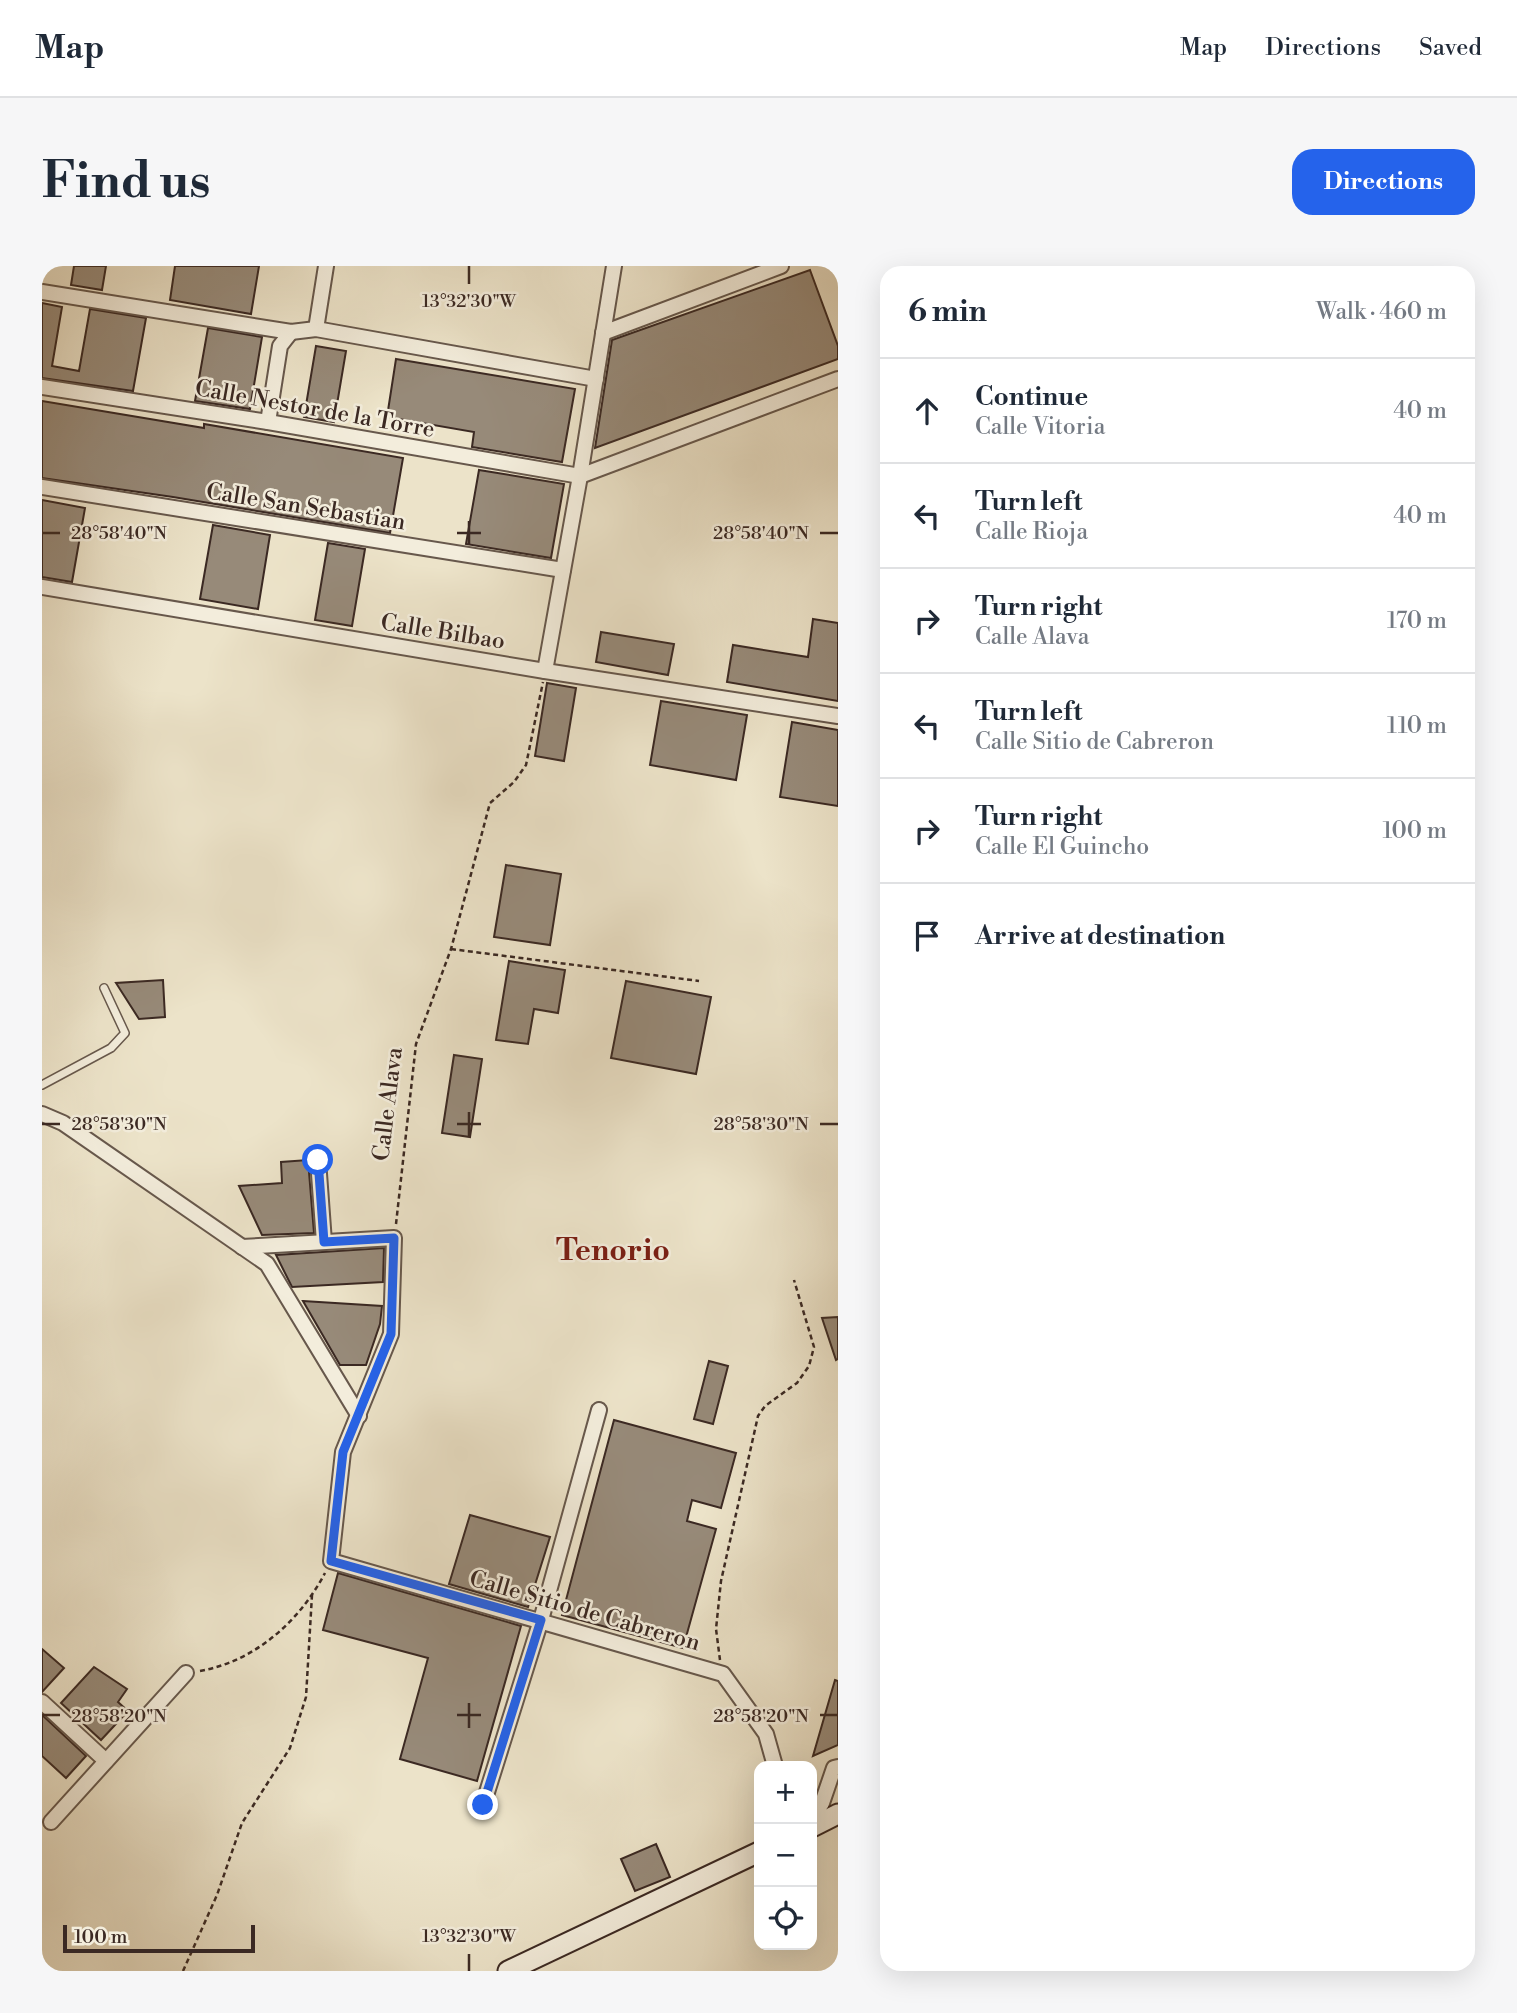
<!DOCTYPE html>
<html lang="en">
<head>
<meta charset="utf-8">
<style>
	body { margin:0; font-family:"Libre Bodoni",serif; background:#f6f6f7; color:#1f2937 }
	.controls { position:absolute; right:21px; bottom:21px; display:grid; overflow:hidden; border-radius:14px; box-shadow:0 7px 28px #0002 }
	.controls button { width:63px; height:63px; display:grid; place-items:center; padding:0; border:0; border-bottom:2px solid #e0e1e3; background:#fff; color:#1f2937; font:35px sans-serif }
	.scale { position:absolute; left:21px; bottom:18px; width:192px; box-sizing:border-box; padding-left:7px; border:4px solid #3b2923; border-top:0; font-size:19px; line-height:24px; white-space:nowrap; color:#3b2923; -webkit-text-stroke:5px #f3eddc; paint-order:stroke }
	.stop { position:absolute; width:21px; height:21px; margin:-16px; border:5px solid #2563eb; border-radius:50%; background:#fff }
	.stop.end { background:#2563eb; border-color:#fff; box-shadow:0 2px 7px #0008 }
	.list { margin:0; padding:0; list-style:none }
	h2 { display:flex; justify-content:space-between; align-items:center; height:91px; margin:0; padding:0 28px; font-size:30px }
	h2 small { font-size:23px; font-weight:400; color:#747a83 }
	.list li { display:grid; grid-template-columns:46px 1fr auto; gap:21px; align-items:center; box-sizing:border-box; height:105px; padding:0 28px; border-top:2px solid #e0e1e3 }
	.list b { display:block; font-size:26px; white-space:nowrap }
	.list p { margin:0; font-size:23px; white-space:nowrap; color:#747a83 }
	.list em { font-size:23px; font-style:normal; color:#747a83 }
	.icon { flex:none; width:38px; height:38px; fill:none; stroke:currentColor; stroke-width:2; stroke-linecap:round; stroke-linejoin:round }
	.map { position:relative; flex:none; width:796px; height:1705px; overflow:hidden; border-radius:21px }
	header { display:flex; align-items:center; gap:42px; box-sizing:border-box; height:98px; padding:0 35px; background:#fff; border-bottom:2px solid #e0e1e3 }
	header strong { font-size:33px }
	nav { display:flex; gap:38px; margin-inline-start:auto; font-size:24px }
	.intro { display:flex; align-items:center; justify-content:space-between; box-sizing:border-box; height:168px; padding:0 42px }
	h1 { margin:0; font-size:49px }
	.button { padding:18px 32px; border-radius:21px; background:#2563eb; color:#fff; font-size:24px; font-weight:700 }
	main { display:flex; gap:42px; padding:0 42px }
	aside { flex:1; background:#fff; border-radius:21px; box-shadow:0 7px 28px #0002 }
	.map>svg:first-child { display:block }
</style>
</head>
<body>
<header>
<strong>Map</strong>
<nav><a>Map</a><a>Directions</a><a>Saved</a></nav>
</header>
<div class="intro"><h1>Find us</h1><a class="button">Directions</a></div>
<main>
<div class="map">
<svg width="796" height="1705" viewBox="0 0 796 1705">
	<rect width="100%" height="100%" fill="#ece3c9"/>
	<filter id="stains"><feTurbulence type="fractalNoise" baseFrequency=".00286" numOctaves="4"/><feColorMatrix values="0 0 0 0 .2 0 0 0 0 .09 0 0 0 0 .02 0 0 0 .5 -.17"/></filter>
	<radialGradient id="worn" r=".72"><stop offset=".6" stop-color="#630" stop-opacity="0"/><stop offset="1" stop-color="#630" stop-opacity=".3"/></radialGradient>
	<!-- building -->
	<g fill="#978a79" stroke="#3b2923" stroke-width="2">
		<path d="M32,0H64L60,24L29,19Z"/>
		<path d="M133,0H217L209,48L128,34Z"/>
		<path d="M768,4L796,80V93L553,182L570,74Z"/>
		<path d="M0,37L20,41L10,100L37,105L48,43L104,52L91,125L0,112Z"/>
		<path d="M166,62L220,71L208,143L153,135Z"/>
		<path d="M274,80L304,85L292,156L262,151Z"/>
		<path d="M354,93L533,123L520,196L430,181L432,166L345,151Z"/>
		<path d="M0,135L162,162V158L361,192L348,267L131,231L0,212Z"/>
		<path d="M437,204L522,218L509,292L424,278Z"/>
		<path d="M0,234L43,242L30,316L0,311Z"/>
		<path d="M171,259L228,269L216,343L158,333Z"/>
		<path d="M286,277L323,283L310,360L273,354Z"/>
		<path d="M771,353L796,357V435L685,416L691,379L766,391Z"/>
		<path d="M559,366L632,378L626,409L554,396Z"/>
		<path d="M505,417L534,422L522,495L493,490Z"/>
		<path d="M619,435L705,449L694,514L608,499Z"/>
		<path d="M750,456L796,464V540L738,531Z"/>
		<path d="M464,599L519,608L508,679L452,671Z"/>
		<path d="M467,695L523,704L516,747L492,743L486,778L454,774Z"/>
		<path d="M121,714L123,751L97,753L74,717Z"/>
		<path d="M584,715L669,731L654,808L569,792Z"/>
		<path d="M412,789L440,793L428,871L400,867Z"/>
		<path d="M266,894L272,967L220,969L197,920L240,917L239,896Z"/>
		<path d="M342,982L341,1016L250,1021L234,989Z"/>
		<path d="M261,1035L340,1040L338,1058L324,1099H298Z"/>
		<path d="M796,1051V1093L794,1094L780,1052Z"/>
		<path d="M667,1095L686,1100L671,1158L652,1153Z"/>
		<path d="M572,1154L694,1187L679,1242L650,1234L645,1255L674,1263L641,1382L520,1349Z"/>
		<path d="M428,1249L508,1271L486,1341L407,1318Z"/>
		<path d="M296,1307L479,1360L435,1515L358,1493L386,1392L281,1364Z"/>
		<path d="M0,1383L22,1402L0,1426Z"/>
		<path d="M52,1401L85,1423L76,1436L86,1445L59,1474L19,1437Z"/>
		<path d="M793,1414L796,1415V1479L771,1490Z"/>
		<path d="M0,1449L44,1490L24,1512L0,1490Z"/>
		<path d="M614,1578L628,1611L593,1625L579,1593Z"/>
	</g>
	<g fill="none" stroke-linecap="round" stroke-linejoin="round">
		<!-- lane casing -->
		<g stroke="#67584c" stroke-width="10">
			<path id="lane" d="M0,819L69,782L83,767L62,722"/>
		</g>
		<!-- street casing -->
		<g stroke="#67584c" stroke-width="18">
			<g id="street">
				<path d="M0,26L249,66L274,63L554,113"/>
				<path d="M274,63L284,0"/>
				<path d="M561,67L739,0"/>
				<path d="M0,121L226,156L538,210L796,113"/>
				<path d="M226,156L238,80L249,66"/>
				<path d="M0,221L521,304"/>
				<path d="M0,321L503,405L796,450"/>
				<path d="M503,405L538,210L572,0"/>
				<path d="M0,848L21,857L225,998L317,1150"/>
				<path d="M276,894L282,976"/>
				<path d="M200,981L352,972L349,1068L301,1186L289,1295L681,1408L724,1468L733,1500"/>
				<path d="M0,1436L64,1495"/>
				<path d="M441,1539L499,1354L557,1144"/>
				<path d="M770,1552L780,1537L792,1502L796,1501"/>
				<path d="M9,1556L144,1407"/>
			</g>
		</g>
		<!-- secondary casing -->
		<g stroke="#3b2923" stroke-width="23">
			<g id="secondary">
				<path d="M770,1561L796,1548"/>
				<path d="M466,1705L717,1586"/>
			</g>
		</g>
		<!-- path -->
		<g stroke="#3b2923" stroke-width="2.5" stroke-dasharray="5 3.5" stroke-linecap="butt">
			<path d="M409,683L657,715"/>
			<path d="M354,958L374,778L409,683L448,537L472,516L484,499L501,416"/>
			<path d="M678,1394L674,1363L679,1315L716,1150L723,1140L755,1117L767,1100L772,1081L752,1014"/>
			<path d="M158,1405C213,1395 257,1356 283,1307"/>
			<path d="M141,1705L175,1629L200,1557L248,1482L264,1431L270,1329"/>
		</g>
		<!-- lane -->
		<use href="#lane" stroke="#f3eddc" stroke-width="7"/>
		<!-- street -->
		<use href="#street" stroke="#f3eddc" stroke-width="14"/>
		<!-- secondary -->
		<use href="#secondary" stroke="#f3eddc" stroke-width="19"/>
	</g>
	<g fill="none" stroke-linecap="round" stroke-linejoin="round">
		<!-- route -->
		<path stroke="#2563eb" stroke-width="9" d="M276,894L282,976L352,972L349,1068L301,1186L289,1295L499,1354L441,1539"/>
	</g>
	<!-- ticks -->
	<path fill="none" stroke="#3b2923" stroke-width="2.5" d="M427,0V18M427,255V279M0,267H18M415,267H439M778,267H796M427,846V870M0,858H18M415,858H439M778,858H796M427,1437V1462M0,1449H18M415,1449H439M778,1449H796M427,1688V1705"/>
	<g text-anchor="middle" stroke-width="5" stroke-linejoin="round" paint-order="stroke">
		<!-- street labels -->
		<g font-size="23" fill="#3b2923" stroke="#f3eddc">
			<text transform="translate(273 142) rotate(10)" y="8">Calle Nestor de la Torre</text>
			<text transform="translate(264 240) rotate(9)" y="8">Calle San Sebastian</text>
			<text transform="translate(401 365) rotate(9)" y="8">Calle Bilbao</text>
			<text transform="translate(345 838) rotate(-83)" y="8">Calle Alava</text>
			<text transform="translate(543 1344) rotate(16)" y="8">Calle Sitio de Cabreron</text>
		</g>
		<!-- district labels -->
		<g font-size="30" font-weight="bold" fill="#7a1f14" stroke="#f3eddc">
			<text x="571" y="994">Tenorio</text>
		</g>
	</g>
	<g font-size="18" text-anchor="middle" fill="#3b2923" stroke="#f3eddc" stroke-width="5" stroke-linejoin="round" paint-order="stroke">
		<text x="427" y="41">13°32'30"W</text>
		<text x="77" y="273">28°58'40"N</text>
		<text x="719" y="273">28°58'40"N</text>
		<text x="77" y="864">28°58'30"N</text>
		<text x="719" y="864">28°58'30"N</text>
		<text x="77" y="1456">28°58'20"N</text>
		<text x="719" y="1456">28°58'20"N</text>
		<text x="427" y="1676">13°32'30"W</text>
	</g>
	<rect width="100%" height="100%" filter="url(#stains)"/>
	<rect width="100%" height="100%" fill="url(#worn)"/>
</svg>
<div class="controls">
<button>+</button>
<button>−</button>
<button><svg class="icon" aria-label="locate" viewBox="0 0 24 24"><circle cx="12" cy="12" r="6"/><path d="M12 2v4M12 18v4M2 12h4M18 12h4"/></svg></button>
</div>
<div class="scale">100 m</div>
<div class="stop" style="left:276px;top:894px"></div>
<div class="stop end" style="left:441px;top:1539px"></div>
</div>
<aside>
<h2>6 min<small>Walk · 460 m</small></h2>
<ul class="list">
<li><svg class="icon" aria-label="ahead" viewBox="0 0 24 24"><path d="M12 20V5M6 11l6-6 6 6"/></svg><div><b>Continue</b><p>Calle Vitoria</p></div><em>40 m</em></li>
<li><svg class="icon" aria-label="left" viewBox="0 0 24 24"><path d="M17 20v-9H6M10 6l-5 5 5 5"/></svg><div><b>Turn left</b><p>Calle Rioja</p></div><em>40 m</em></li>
<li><svg class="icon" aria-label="right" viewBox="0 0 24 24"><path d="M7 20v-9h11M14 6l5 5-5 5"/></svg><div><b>Turn right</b><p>Calle Alava</p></div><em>170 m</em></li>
<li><svg class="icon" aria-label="left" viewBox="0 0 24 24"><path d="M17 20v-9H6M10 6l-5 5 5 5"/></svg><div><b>Turn left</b><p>Calle Sitio de Cabreron</p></div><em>110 m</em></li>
<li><svg class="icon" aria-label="right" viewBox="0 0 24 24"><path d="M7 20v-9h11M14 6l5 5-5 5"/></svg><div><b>Turn right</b><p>Calle El Guincho</p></div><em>100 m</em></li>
<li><svg class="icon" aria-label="arrive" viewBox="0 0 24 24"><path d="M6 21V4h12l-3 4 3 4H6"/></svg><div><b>Arrive at destination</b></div></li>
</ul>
</aside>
</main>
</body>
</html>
